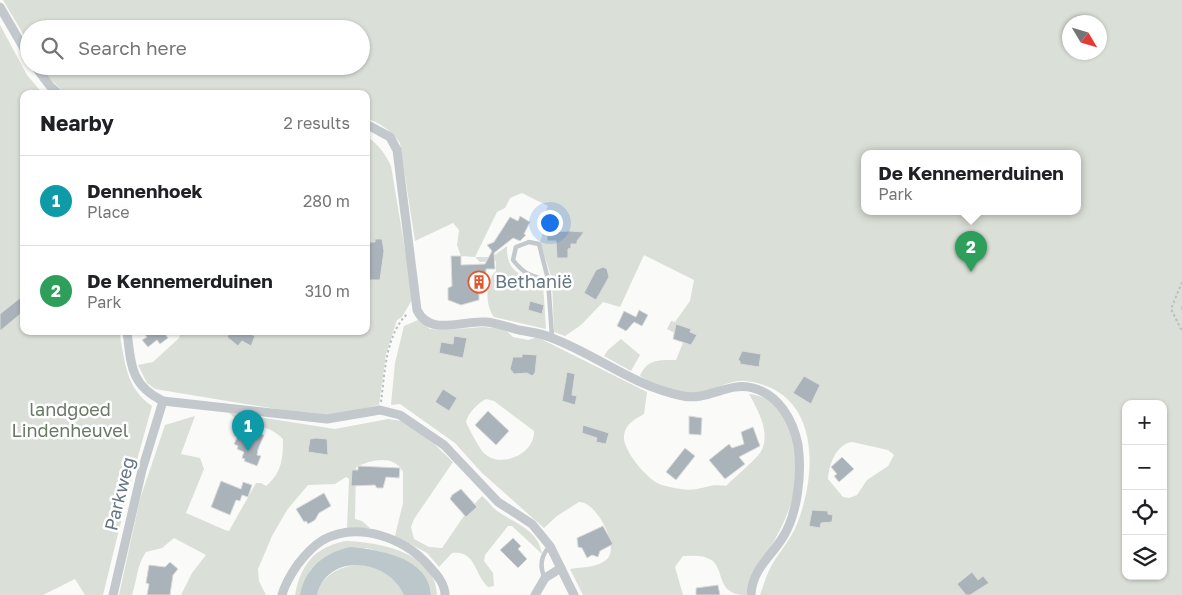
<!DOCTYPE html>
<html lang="en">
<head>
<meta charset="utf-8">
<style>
	body { margin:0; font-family:"Golos Text",sans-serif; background:#f6f6f6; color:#202124 }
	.controls { position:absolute; right:15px; bottom:15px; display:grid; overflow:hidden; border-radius:10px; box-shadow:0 1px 4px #0004 }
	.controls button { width:45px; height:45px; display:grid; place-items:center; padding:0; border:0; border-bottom:1px solid #e0e0e0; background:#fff; color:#202124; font:25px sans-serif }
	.compass { position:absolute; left:1062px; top:15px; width:45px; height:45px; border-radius:50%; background:#fff; box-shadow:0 1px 4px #0004; rotate:128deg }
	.you { position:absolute; left:549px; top:222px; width:18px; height:18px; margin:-12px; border:4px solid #fff; border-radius:50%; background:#1a73e8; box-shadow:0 0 0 8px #1a73e833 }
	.badge { display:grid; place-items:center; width:32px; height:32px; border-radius:50%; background:#7c3aed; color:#fff; font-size:16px; font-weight:700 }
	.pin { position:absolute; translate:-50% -41px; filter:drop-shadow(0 1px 2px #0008) }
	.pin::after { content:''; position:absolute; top:26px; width:18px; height:15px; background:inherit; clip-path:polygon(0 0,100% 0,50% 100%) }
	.popup { position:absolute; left:861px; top:150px; width:220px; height:65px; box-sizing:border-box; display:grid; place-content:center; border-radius:10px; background:#fff; filter:drop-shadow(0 1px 4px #0005); font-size:16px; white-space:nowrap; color:#757577 }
	.popup b { font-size:19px; color:#202124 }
	.popup::after { content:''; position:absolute; left:50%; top:100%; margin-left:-10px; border:10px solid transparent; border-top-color:#fff }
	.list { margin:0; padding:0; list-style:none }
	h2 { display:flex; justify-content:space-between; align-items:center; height:65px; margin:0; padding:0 20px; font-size:21px }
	h2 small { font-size:16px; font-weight:400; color:#757577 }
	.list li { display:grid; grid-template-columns:32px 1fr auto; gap:15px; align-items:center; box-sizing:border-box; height:90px; padding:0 20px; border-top:1px solid #e0e0e0 }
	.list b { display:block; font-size:19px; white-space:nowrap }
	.list p { margin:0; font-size:16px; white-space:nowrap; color:#757577 }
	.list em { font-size:16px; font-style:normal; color:#757577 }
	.icon { flex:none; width:28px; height:28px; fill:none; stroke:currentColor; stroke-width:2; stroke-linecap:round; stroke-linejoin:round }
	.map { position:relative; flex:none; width:1182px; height:595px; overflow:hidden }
	.search { position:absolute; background:#fff; box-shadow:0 1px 4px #0004; left:20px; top:20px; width:350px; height:55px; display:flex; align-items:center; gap:12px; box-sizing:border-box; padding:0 18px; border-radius:28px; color:#757577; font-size:19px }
	.panel { position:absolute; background:#fff; box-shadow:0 1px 4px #0004; left:20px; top:90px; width:350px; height:245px; border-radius:10px }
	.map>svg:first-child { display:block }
</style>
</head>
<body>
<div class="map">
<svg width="1182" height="595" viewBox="0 0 1182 595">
	<rect width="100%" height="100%" fill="#fafaf8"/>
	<!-- green -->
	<g fill="#dadfd7" fill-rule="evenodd">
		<path d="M3,0H1182V595H760C764,584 767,573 773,563C781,550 791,539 797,524C818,471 820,390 746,381C728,379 711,393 694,394C677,395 655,385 640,376C647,359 659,360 676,360L685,338L667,329L671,321L675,322L690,301L694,280L644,255L620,307L603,302L581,325L565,336L554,332L552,279L540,242C546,228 541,218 548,206L522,193L510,198L505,208L497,212L475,257H492L507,246C506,272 521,275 543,284L546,329L494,317C485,306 485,280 496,271V261L480,262L475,257L461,256L457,245L459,230L453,223L415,241L400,143C391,130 381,124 366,118V94H66L48,77L41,66H361V29H29V44ZM1070,22H1100V52H1070ZM865,153H1077V211H865ZM1126,404H1163V576H1126ZM852,442L888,450L894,455L888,466L867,480L857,495L849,498L843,497L828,479C829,465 836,444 852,442Z"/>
		<path d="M0,25L27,75L43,94H24V331H119C125,360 125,388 152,406L129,489L103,595H85L75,579L43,595H0Z"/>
		<path d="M366,136C378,144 385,153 391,166L413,298L402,317L397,320L386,354L379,405L325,417L155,389L147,383L138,365L153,362L179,338L181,331H366Z"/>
		<path d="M418,320L430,329L444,330L483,327L505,329L513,337L528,340L537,337L647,392L644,414C635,419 625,424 624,436C622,450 649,482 662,485C673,488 686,491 697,489C710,487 711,484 726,486C735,477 754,461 760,453C772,435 758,410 749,394C773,397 786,410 791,432C793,441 798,452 798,462C800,489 784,525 770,548C761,563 749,577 746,595C713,595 727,564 707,558C700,555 691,556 683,556L675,567L683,595H583L570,569C582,567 599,568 608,558C619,545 596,501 579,502L557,516L544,528L482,473L455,443L400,404L391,405L395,363L404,326ZM486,399L494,401L534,431C535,455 499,469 484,453C479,448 469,429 466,422C468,413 478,403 486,399Z"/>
		<path d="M621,339L640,355L631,371L604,356L608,350Z"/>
		<path d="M228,412L335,429L388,419L403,421L432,442L453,462L414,519L411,527L414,539L429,547L442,548L466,513L482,496C487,500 491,506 496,510C515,524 538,529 542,554L512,526H508L485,555L484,561L493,573L494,586L488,587C474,574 476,550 452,553L439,567L427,553L395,536L403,503V472C394,454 371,460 356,467L355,519L362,521L370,528L347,529L349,479L346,477L335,484L308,485L287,510L272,536L258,569L259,581L266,595H181L192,573L206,555L174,538L162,548L146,552C137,564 137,580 132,595H119L140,499L165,425L195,416L181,454L200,458L204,469L186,513L225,530L229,531L256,483H261L266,486C282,473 283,458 283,439C263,419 247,431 228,412Z"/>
		<path d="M345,541C378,542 436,552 437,595H431C430,561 391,555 366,548L311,569L300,595H295C301,564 314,548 345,541Z"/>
		<path d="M359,564C380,568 396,574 404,595H317C322,574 340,567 359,564Z"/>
	</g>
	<!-- water -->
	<path fill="#bbc7cb" d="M351,547C380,550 430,558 431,595H404C389,559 328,551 317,595H300C305,568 325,552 351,547Z"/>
	<!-- building -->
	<g fill="#aab3b9" stroke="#dcdcda">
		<path d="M520,216L530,222L524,234L526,235L520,241L513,238L494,253L495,269H486V286H483V293L479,294V300L461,305L448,300V288L452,286L451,256H461V265L485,264L492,251L487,245L494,242L510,217L518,221Z"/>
		<path d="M547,232L570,231L584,232L577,241V244H571V248L568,249V258H557L556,241H547Z"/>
		<path d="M375,239H382L384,251L380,280H368L366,272V242H375Z"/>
		<path d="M603,267L607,269L609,277L596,300L584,293L596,270Z"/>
		<path d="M20,298L24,302V311L0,331V314Z"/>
		<path d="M530,301L544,305L542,314L528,310Z"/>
		<path d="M639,310L648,315L642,326L634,322L626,331L617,326L624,311L636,317Z"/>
		<path d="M676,324L691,329L690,332L697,335L691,345L673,339Z"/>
		<path d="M142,331H163L168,338L160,344L157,340L148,347L142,340L147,337Z"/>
		<path d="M231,331H244L255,336L251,346L242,341L238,346L227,337Z"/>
		<path d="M454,336L467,338L463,358L439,353L441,342L453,344Z"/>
		<path d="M742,351L761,354L759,367L740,364V361L738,360Z"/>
		<path d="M522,354L537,355L535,373L532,376L527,373L514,374L510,369L513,357H522Z"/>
		<path d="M567,372L575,374L572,395L577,396L575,405L562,401Z"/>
		<path d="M804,376L820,385L811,404L793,393Z"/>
		<path d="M443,389L457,398L449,411L435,402Z"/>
		<path d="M488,411L509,431L496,445L475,425Z"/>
		<path d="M689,416L702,418L701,435L689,434Z"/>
		<path d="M583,425L609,433L606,444L596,442L597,438L582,433Z"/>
		<path d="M243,426L264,435L258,449L257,455L261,456L257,466L244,461L245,459L242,458L244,452L237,449L238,446L234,444Z"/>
		<path d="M753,427L760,446L739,457L745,464L725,479L709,460L729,444L732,448L744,444L741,432Z"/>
		<path d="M316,438L327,439L328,455L308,452L310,439Z"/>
		<path d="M685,448L695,456L676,480L666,472Z"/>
		<path d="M842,457L854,469L839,482L834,476L837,474L831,467Z"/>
		<path d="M358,466L400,468L399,478L386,477L383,488H377L375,485L351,486L352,470H358Z"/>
		<path d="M221,481L241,489L243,482L252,485L248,497L242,495L240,501L236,500L230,515L211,507Z"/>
		<path d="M461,489L477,507L466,517L450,499L452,495Z"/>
		<path d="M324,493L331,506L319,513L315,520L308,524L306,521L304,522L296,509Z"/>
		<path d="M812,510L828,511V514L833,515L832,522L821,523L820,528L809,526Z"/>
		<path d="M603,526L613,544L600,551L598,557L592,555L587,558L582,548L578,547L577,538Z"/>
		<path d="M513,538L521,546L518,549L527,559L518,568L500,550Z"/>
		<path d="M170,562L178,569L173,575L170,595H147L149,584L146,583L149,565L165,567Z"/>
		<path d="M972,572L978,580L983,576L989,583L970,595H966L957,584Z"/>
		<path d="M718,585L720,595H696V588Z"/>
	</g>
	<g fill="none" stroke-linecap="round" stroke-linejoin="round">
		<!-- path -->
		<g stroke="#bbbfc2" stroke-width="2" stroke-dasharray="2.5 2.5" stroke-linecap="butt">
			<path d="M1182,282L1171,309L1182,331"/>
			<path d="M1182,307V312"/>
			<path d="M381,402C385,373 385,335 408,313"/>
		</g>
		<!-- lane -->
		<g stroke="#c3c8cc" stroke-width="4.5">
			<path d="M548,279C532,278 523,273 513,260L516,247L529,242L539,244L548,279L552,337"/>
			<path d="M545,578C539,567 541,555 550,546"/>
		</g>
		<!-- street -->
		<g stroke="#c3c8cc" stroke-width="9">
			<path d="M0,7L29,57"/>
			<path d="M35,66L50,86L59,94"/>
			<path d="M366,124L390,137L397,150L417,310C430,337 462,320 486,322C497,323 508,327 519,330C530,332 542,333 552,338C597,355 635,387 683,396C708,401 729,381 753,388C779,395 793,420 798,445C802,472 798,513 783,537C771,557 752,569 751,595"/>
			<path d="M127,331C131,364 130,385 163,401L327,419L380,410L400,415L444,445L498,502L532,524L550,546L574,595"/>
			<path d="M113,595L142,470L163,401"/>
			<path d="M282,595C285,584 291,574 298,564C305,555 313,546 323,540C358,521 404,538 428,565C436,574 445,583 445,595"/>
			<path d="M535,595L545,578L561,568"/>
		</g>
	</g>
	<!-- icons -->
	<defs>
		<g id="building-ring" transform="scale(1.125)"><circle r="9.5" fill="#fff" stroke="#e4572e" stroke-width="1.5"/><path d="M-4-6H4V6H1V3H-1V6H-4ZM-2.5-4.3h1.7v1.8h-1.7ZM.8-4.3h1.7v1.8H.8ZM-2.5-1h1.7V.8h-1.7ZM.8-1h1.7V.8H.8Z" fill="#e4572e"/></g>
	</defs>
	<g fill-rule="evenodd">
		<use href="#building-ring" x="479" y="282"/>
	</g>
	<g text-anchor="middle" stroke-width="5" stroke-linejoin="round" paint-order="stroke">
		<!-- poi labels -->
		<g font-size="18" fill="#657683" stroke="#fff" text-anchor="start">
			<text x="495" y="288">Bethanië</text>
		</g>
		<!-- park labels -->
		<g font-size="18" fill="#687a64" stroke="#fff">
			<text x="70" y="416">landgoed<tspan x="70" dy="21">Lindenheuvel</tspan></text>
		</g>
		<!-- street labels -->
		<g font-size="18" fill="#657683" stroke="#fff">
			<text transform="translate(120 494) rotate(-76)" y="6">Parkweg</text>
		</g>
	</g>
</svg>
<div class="controls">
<button>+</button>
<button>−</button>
<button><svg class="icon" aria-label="locate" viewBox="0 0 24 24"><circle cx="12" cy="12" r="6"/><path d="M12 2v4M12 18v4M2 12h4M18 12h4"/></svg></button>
<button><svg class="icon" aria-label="layers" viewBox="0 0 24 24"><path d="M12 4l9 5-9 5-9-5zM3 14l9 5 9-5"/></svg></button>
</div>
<svg class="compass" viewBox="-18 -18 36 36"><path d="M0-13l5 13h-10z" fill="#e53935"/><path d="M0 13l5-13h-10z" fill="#757577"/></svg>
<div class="you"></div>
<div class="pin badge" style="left:248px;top:451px;background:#0f9aa8">1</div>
<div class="pin badge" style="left:971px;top:272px;background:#2e9e5b">2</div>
<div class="popup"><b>De Kennemerduinen</b>Park</div>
<div class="search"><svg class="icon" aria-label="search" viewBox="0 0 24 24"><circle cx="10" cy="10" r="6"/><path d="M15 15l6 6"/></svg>Search here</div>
<section class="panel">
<h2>Nearby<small>2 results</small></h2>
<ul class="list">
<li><span class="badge" style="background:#0f9aa8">1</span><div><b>Dennenhoek</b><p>Place</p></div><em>280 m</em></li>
<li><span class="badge" style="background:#2e9e5b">2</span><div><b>De Kennemerduinen</b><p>Park</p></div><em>310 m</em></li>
</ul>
</section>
</div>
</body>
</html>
